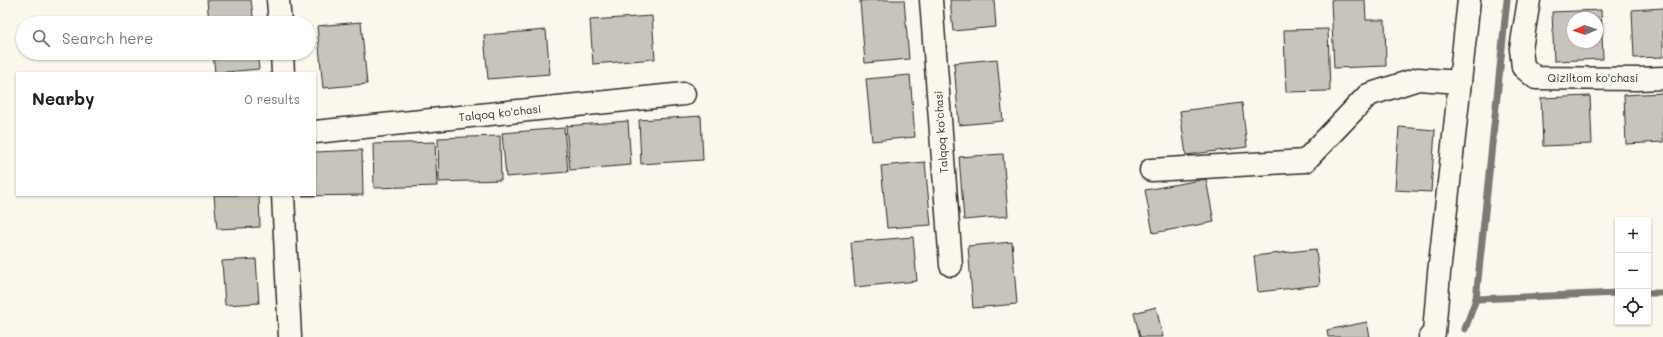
<!DOCTYPE html>
<html lang="en">
<head>
<meta charset="utf-8">
<style>
	body { margin:0; font-family:Mali,sans-serif; background:#f2f2f2; color:#202124 }
	.controls { position:absolute; right:12px; bottom:12px; display:grid; overflow:hidden; border-radius:0px; box-shadow:0 1px 3px #0004 }
	.controls button { width:36px; height:36px; display:grid; place-items:center; padding:0; border:0; border-bottom:1px solid #e0e0e0; background:#fff; color:#202124; font:20px sans-serif }
	.compass { position:absolute; left:1567px; top:12px; width:36px; height:36px; border-radius:50%; background:#fff; box-shadow:0 1px 3px #0004; rotate:268deg }
	.list { margin:0; padding:0; list-style:none }
	h2 { display:flex; justify-content:space-between; align-items:center; height:52px; margin:0; padding:0 16px; font-size:17px }
	h2 small { font-size:13px; font-weight:400; color:#757577 }
	.icon { flex:none; width:22px; height:22px; fill:none; stroke:currentColor; stroke-width:2; stroke-linecap:round; stroke-linejoin:round }
	.map { position:relative; flex:none; width:1663px; height:337px; overflow:hidden }
	.search { position:absolute; background:#fff; box-shadow:0 1px 3px #0004; left:16px; top:16px; width:300px; height:44px; display:flex; align-items:center; gap:10px; box-sizing:border-box; padding:0 14px; border-radius:22px; color:#757577; font-size:15px }
	.panel { position:absolute; background:#fff; box-shadow:0 1px 3px #0004; left:16px; top:72px; width:300px; height:124px; border-radius:0px }
	.map>svg:first-child { display:block }
</style>
</head>
<body>
<div class="map">
<svg width="1663" height="337" viewBox="0 0 1663 337">
	<rect width="100%" height="100%" fill="#fbf7ec"/>
	<filter id="ink" filterUnits="userSpaceOnUse"><feTurbulence type="fractalNoise" baseFrequency=".025" numOctaves="2"/><feDisplacementMap in="SourceGraphic" scale="8" xChannelSelector="R" yChannelSelector="G"/><feConvolveMatrix kernelMatrix="1 2 1 2 8 2 1 2 1" color-interpolation-filters="sRGB"/></filter>
	<g filter="url(#ink)">
		<g fill="none" stroke-linecap="round" stroke-linejoin="round">
			<!-- stream -->
			<g stroke="#7b7a75" stroke-width="7">
				<path d="M1648,293H1663"/>
				<path d="M1476,299L1618,293"/>
				<path d="M1465,329L1476,299L1507,0"/>
			</g>
		</g>
		<!-- building -->
		<g fill="#c7c4bc" stroke="#2b2b2b" fill-rule="evenodd">
			<path d="M207,0H251L254,23H209Z"/>
			<path d="M871,0H904L909,59L865,63L860,1Z"/>
			<path d="M950,0H994L996,27L953,31Z"/>
			<path d="M1331,0H1365L1366,20H1385L1386,66L1334,68Z"/>
			<path d="M1663,8V57L1634,58L1632,10Z"/>
			<path d="M1601,10L1603,59L1554,61L1552,12ZM1573,18H1597V42H1573Z"/>
			<path d="M652,16L655,59L593,64L590,20Z"/>
			<path d="M361,22L367,84L323,88L317,26Z"/>
			<path d="M1328,29L1330,91L1286,92L1284,30Z"/>
			<path d="M546,30L550,74L488,79L484,35Z"/>
			<path d="M213,53H257L259,69L215,73Z"/>
			<path d="M997,59L1003,121L959,125L954,63Z"/>
			<path d="M910,75L915,137L872,141L866,79Z"/>
			<path d="M1663,93V142L1626,144L1624,95Z"/>
			<path d="M1590,96L1592,144L1543,146L1541,98Z"/>
			<path d="M1242,103L1247,147L1186,155L1180,111Z"/>
			<path d="M701,116L703,160L641,164L639,120Z"/>
			<path d="M628,121L631,165L570,170L566,126Z"/>
			<path d="M1399,127L1435,130L1431,192L1395,190Z"/>
			<path d="M564,128L568,172L506,177L502,133Z"/>
			<path d="M500,136L501,180L439,182L438,138Z"/>
			<path d="M435,142L437,186L374,188L373,144Z"/>
			<path d="M362,150L363,195L302,196V195H315V152Z"/>
			<path d="M1003,154L1008,216L964,220L959,157Z"/>
			<path d="M925,162L931,225L887,228L881,166Z"/>
			<path d="M1206,179L1214,222L1153,233L1145,190Z"/>
			<path d="M214,195H259L260,227L217,229Z"/>
			<path d="M913,237L917,281L855,287L851,242Z"/>
			<path d="M1012,242L1017,304L973,308L968,246Z"/>
			<path d="M1316,249L1320,285L1258,292L1254,256Z"/>
			<path d="M256,259L259,303L225,305L222,261Z"/>
			<path d="M1156,307L1163,337H1140L1134,313Z"/>
			<path d="M1367,322L1370,337H1328L1327,330Z"/>
		</g>
		<g fill="none" stroke-linecap="round" stroke-linejoin="round">
			<!-- minor casing -->
			<g stroke="#2b2b2b" stroke-width="25">
				<g id="minor">
					<path d="M278,0L280,23"/>
					<path d="M931,0L951,265"/>
					<path d="M1529,0L1521,49L1523,67L1536,78L1637,79L1663,78"/>
					<path d="M282,53L283,73"/>
					<path d="M315,132L684,94"/>
					<path d="M1151,170L1305,161L1368,95L1418,79L1460,82"/>
					<path d="M283,195L290,337"/>
					<path d="M1430,337L1434,333L1439,273L1469,0"/>
				</g>
			</g>
			<!-- minor -->
			<use href="#minor" stroke="#fbf7ec" stroke-width="22"/>
		</g>
	</g>
	<g text-anchor="middle" stroke-width="3.5" stroke-linejoin="round" paint-order="stroke">
		<!-- street labels -->
		<g font-size="11" fill="#2b2b2b" stroke="#fbf7ec">
			<text x="1593" y="82">Qiziltom ko'chasi</text>
			<text transform="translate(500 113) rotate(-6)" y="4">Talqoq ko'chasi</text>
			<text transform="translate(941 132) rotate(-94)" y="4">Talqoq ko'chasi</text>
		</g>
	</g>
</svg>
<div class="controls">
<button>+</button>
<button>−</button>
<button><svg class="icon" aria-label="locate" viewBox="0 0 24 24"><circle cx="12" cy="12" r="6"/><path d="M12 2v4M12 18v4M2 12h4M18 12h4"/></svg></button>
</div>
<svg class="compass" viewBox="-18 -18 36 36"><path d="M0-13l5 13h-10z" fill="#e53935"/><path d="M0 13l5-13h-10z" fill="#757577"/></svg>
<div class="search"><svg class="icon" aria-label="search" viewBox="0 0 24 24"><circle cx="10" cy="10" r="6"/><path d="M15 15l6 6"/></svg>Search here</div>
<section class="panel">
<h2>Nearby<small>0 results</small></h2>
<ul class="list">
</ul>
</section>
</div>
</body>
</html>
